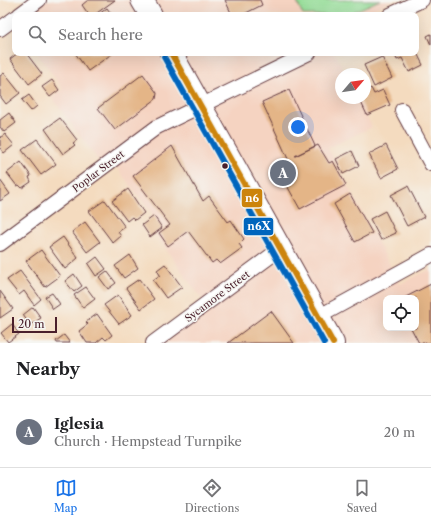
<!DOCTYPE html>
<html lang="en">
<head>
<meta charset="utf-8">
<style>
	body { margin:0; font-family:"Libre Caslon Text",serif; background:#f2f2f2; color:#202124 }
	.controls { position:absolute; right:12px; bottom:12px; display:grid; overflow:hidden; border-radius:8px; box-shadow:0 4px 16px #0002 }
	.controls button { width:36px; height:36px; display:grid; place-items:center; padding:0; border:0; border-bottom:1px solid #e0e0e0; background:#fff; color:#202124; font:20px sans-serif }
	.compass { position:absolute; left:335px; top:68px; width:36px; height:36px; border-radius:50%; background:#fff; box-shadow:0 4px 16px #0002; rotate:61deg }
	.scale { position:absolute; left:12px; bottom:10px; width:45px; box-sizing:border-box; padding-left:4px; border:2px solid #4a1f2b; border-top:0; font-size:11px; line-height:14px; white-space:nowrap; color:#4a1f2b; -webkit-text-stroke:3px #f6f6f2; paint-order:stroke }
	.you { position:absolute; left:298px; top:127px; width:14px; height:14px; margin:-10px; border:3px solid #fff; border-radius:50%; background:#1a73e8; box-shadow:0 0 0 6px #1a73e833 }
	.badge { display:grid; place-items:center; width:26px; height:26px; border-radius:50%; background:#1a73e8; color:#fff; font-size:13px; font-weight:700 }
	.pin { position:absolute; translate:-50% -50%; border:2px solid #fff; box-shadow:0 1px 4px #0006 }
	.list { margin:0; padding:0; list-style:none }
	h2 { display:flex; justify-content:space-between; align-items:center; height:52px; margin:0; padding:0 16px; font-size:17px }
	h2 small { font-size:13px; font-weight:400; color:#757577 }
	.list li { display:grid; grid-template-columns:26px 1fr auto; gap:12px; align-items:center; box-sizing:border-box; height:72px; padding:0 16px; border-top:1px solid #e0e0e0 }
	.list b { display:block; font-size:15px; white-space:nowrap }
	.list p { margin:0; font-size:13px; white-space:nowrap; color:#757577 }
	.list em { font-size:13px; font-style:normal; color:#757577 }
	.icon { flex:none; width:22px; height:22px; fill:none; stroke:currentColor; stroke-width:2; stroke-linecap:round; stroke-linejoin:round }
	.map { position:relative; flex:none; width:431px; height:343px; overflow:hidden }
	.search { position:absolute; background:#fff; box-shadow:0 4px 16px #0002; left:12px; right:12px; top:12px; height:44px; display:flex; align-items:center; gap:10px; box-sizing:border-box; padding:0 14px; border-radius:8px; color:#757577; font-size:15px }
	.sheet { height:124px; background:#fff }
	nav { display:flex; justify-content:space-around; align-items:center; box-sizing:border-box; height:56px; border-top:1px solid #e0e0e0; background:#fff; font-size:11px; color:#757577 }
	nav a { display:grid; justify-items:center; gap:2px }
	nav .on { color:#1a73e8 }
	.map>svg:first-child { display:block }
</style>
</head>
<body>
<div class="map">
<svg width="431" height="343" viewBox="0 0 431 343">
	<rect width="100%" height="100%" fill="#f6f6f2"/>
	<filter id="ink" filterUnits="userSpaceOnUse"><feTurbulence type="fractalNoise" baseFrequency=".025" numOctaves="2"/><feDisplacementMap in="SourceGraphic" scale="8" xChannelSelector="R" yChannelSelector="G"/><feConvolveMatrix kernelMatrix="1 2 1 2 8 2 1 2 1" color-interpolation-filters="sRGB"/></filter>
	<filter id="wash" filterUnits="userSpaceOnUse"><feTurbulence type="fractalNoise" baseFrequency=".012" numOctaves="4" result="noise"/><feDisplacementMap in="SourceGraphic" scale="16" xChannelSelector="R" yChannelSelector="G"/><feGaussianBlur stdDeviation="0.9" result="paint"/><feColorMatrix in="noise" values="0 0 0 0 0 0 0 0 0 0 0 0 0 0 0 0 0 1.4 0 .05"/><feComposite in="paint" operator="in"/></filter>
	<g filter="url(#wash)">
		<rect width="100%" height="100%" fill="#f4dbbf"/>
		<!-- built -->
		<g fill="#f5d3c1" fill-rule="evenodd">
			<path d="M41,0H393L361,15H21Z"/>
			<path d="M37,53H335L346,74H341V98H358L372,127L328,148L400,284L431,269V343H164L207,306L155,234L163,228L154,216L113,163L104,168L52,98L63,89ZM386,298H416V328H386Z"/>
		</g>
		<!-- green -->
		<path fill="#95dd98" stroke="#707e62" d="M296,0H380L346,15H303Z"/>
		<g id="blocks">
			<!-- building -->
			<g fill="#e4b587">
				<path d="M88,0H115L94,15H89L82,5Z"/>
				<path d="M225,0H260L262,5L242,15H232Z"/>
				<path d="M107,8L112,15H98Z"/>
				<path d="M431,34V45L427,36Z"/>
				<path d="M18,53H26L42,74L29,84L10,59Z"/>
				<path d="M75,53H113L88,71Z"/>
				<path d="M394,53H417L423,65L409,72L402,58L397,60Z"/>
				<path d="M382,57L392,78L374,87L364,65Z"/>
				<path d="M4,73L20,93L6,104L0,96V76Z"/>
				<path d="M143,74L157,93L156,99L115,130L98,108Z"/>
				<path d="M52,80L59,90L50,97L42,87Z"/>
				<path d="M371,88L374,94L383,90L390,105L367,115L359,98H365V91Z"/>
				<path d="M289,90L315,146L295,156L318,145L329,163L333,161L346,185L300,209L275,164L288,159L262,102Z"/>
				<path d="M29,95L37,106L31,111L22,100Z"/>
				<path d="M9,113L16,123L4,132L0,127V120Z"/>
				<path d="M60,118L77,140L73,143L75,145L63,154L45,129Z"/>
				<path d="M5,134L14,145L4,153L0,148V138Z"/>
				<path d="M37,139L56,164L41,175L22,150Z"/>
				<path d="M386,145L398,169L381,178L369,154Z"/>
				<path d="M172,146L203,201L209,196L228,222L231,220L244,239L239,244L242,248L220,264L216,260L212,263L188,231L168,246L159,233L170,225L133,176Z"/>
				<path d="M352,151L359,166L343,174L336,159Z"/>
				<path d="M21,162L31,176L29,177L31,182L22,188L19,185L17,186L7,173Z"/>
				<path d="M0,180L10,194L0,201Z"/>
				<path d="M408,186L424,217L407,226L391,195Z"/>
				<path d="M128,189L144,213L135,220L132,217L127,221L112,201Z"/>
				<path d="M350,194L372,233L355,242L334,204Z"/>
				<path d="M105,200L125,227L118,232L121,236L113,243L89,211Z"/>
				<path d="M385,211L396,233L381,240L370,219Z"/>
				<path d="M154,216L162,228L150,237L142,225Z"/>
				<path d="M85,222L100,242L87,252L72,232Z"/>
				<path d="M63,237L78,258L65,269L49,247Z"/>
				<path d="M41,250L60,276L45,287L26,261Z"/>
				<path d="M130,255L138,268L124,278L115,266Z"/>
				<path d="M97,257L106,269L96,276L88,264Z"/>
				<path d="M165,264L182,287L166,298L153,280L160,275L157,270Z"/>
				<path d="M20,271L41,299L34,305L24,291L19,295L7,280Z"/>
				<path d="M107,271L116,283L108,289L99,277Z"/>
				<path d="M74,274L82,286L74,292L65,281Z"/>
				<path d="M139,279L154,299L141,309L126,288Z"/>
				<path d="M431,284V343H419L411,328H416V298H404Z"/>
				<path d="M86,287L95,299L83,308L74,295Z"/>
				<path d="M0,291L13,309L0,318Z"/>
				<path d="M52,293L60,304L53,309L45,297Z"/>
				<path d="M118,295L132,315L119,324L104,305Z"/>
				<path d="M33,307L41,318L30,325L23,315Z"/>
				<path d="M271,311L294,343H228Z"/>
				<path d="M97,314L112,335L106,340L103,337L96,343H87L79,331L88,324L86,322Z"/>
				<path d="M12,324L19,334L8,342L1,333Z"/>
				<path d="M64,335L70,343H57L56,341Z"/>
			</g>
		</g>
	</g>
	<g filter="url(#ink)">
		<use href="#blocks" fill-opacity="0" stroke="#643b41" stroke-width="1"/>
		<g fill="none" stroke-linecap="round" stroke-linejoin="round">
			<!-- street casing -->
			<g stroke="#643b41" stroke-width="16">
				<g id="street">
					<path d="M19,15L39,0"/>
					<path d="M390,15L422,0"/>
					<path d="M0,29L15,18"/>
					<path d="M402,110L431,164"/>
					<path d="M0,244L157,127L309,53"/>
					<path d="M318,317L431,255"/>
					<path d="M153,343L280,249"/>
				</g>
			</g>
			<!-- primary casing -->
			<g stroke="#643b41" stroke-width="24">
				<g id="primary">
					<path d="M142,0L151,15"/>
					<path d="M171,53L333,343"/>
				</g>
			</g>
			<!-- street -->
			<use href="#street" stroke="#fff" stroke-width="14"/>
			<!-- primary -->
			<use href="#primary" stroke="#fff" stroke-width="22"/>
			<!-- bus-1 casing -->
			<g stroke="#f6f6f2" stroke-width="9">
				<path id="bus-1" d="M171,53L333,343"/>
			</g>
			<!-- bus-2 casing -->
			<g stroke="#f6f6f2" stroke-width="9">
				<path id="bus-2" d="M164,57L324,343"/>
			</g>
			<!-- bus-1 -->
			<use href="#bus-1" stroke="#cc840b" stroke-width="6"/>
			<!-- bus-2 -->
			<use href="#bus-2" stroke="#0065bd" stroke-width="6"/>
		</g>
	</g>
	<!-- markers -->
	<circle fill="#4a1f2b" stroke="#f6f6f2" stroke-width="1.5" cx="225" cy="166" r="3.5"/>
	<g text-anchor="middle" stroke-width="3" stroke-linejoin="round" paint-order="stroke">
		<!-- street labels -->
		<g font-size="10" fill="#4a1f2b" stroke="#f6f6f2">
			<text transform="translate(98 171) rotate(-37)" y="4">Poplar Street</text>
			<text transform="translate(217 296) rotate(-37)" y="4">Sycamore Street</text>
		</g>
	</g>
	<g stroke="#f6f6f2" stroke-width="1.5">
		<rect x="241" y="188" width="22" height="20" rx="4" fill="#cc840b"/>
		<rect x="243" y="217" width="31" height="19" rx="4" fill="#0065bd"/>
	</g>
	<g font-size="11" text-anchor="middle" font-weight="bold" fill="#fff">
		<text x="252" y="202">n6</text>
		<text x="259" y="230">n6X</text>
	</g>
</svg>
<div class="controls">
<button><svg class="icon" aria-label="locate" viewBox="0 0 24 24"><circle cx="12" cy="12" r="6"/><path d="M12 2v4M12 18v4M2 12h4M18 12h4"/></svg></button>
</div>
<svg class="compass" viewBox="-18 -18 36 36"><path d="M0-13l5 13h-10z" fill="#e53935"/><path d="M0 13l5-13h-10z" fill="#757577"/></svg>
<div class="scale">20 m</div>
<div class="you"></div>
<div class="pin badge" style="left:283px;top:173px;background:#6b7280">A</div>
<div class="search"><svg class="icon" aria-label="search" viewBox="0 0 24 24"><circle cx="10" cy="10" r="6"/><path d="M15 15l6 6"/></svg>Search here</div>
</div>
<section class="sheet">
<h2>Nearby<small></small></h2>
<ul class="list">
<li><span class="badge" style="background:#6b7280">A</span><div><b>Iglesia</b><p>Church · Hempstead Turnpike</p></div><em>20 m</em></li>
</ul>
</section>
<nav>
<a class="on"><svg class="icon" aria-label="map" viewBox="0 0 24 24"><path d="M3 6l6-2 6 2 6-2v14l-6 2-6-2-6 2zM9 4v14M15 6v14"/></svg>Map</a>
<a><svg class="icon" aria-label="directions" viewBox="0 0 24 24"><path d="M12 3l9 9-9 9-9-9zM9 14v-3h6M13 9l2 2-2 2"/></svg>Directions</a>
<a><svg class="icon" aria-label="saved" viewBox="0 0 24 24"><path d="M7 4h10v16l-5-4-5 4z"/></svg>Saved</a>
</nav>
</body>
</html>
